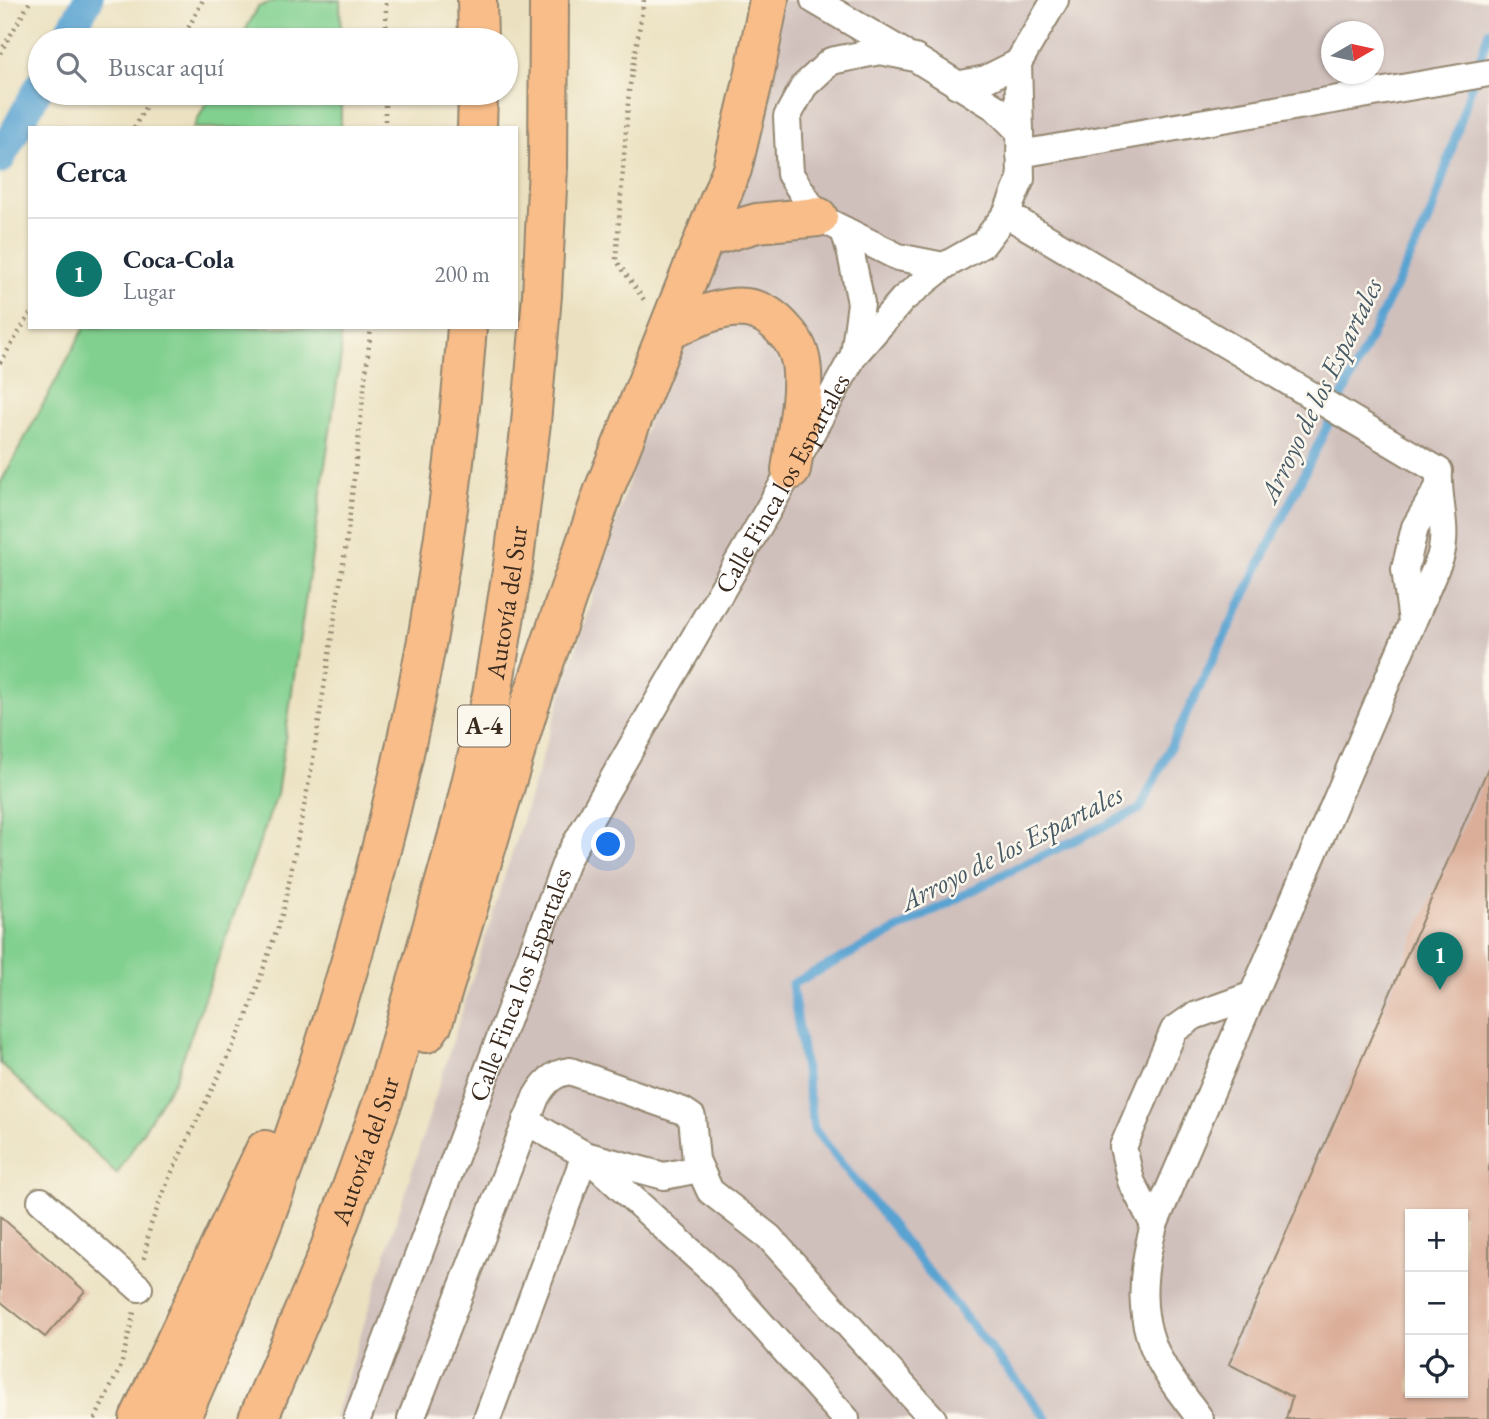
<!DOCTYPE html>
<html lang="es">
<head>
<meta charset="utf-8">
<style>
	body { margin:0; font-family:"EB Garamond",serif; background:#f2f2f3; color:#1f2937 }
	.controls { position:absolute; right:21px; bottom:21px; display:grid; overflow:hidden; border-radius:0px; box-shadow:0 2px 5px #0004 }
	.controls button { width:63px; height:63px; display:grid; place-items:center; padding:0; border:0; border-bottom:2px solid #e0e1e3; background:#fff; color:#1f2937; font:35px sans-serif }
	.compass { position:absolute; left:1321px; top:21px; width:63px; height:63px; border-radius:50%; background:#fff; box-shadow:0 2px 5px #0004; rotate:81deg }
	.you { position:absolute; left:609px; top:845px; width:24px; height:24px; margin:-18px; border:5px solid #fff; border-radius:50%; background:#1a73e8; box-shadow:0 0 0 10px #1a73e833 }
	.badge { display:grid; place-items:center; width:46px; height:46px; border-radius:50%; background:#0f766e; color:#fff; font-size:23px; font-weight:700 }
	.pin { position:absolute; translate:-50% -58px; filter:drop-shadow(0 2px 4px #0008) }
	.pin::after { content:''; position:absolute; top:37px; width:24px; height:21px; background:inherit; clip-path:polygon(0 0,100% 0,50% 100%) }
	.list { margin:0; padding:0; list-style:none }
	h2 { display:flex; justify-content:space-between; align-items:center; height:91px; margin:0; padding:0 28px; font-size:30px }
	h2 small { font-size:23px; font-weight:400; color:#747a83 }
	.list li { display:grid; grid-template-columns:46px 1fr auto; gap:21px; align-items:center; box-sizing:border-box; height:112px; padding:0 28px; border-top:2px solid #e0e1e3 }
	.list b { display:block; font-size:26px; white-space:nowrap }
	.list p { margin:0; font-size:23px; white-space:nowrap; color:#747a83 }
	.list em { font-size:23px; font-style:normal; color:#747a83 }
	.icon { flex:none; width:38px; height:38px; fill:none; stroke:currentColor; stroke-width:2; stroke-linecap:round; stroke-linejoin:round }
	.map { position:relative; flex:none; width:1489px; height:1419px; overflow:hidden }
	.search { position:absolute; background:#fff; box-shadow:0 2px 5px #0004; left:28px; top:28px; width:490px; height:77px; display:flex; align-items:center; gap:18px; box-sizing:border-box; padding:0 24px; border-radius:38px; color:#747a83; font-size:26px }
	.panel { position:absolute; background:#fff; box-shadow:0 2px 5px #0004; left:28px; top:126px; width:490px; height:203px; border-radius:0px }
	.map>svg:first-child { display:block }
</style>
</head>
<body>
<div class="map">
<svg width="1489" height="1419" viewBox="0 0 1489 1419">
	<rect width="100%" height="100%" fill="#fbf7ec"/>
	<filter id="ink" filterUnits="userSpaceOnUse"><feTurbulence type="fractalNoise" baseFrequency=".0143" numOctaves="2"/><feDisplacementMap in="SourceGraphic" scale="14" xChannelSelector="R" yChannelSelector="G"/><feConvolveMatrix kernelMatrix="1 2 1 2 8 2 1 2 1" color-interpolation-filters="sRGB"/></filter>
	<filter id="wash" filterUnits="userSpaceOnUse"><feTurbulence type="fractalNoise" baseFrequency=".00686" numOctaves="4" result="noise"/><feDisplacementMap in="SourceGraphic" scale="28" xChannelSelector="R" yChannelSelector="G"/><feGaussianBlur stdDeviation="1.57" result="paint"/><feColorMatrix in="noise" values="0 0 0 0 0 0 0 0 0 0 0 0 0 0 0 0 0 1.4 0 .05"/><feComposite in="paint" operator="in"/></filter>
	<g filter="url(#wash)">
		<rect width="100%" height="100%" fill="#ebe1c0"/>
		<!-- industrial -->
		<path fill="#d0c0bc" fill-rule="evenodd" d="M780,0H1489V1419H334ZM1332,32H1374V74H1332ZM1410,1214H1463V1393H1410Z"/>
		<!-- green -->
		<g fill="#82d090" stroke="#5e7d57" stroke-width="2">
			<path d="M276,0H340L341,40H240L258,7Z"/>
			<path d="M212,93H341V128H193Z"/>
			<path d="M85,327H341V356L277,794L176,1077L117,1174L0,1063V484Z"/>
		</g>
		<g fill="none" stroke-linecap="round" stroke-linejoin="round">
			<!-- stream -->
			<path stroke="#59a3d1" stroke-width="9" d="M1047,1419L814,1129L792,984L1008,872L1140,809L1431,214L1489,31"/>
			<!-- canal -->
			<g stroke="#59a3d1" stroke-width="30">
				<path d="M65,40L88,0"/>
				<path d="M0,159L40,85"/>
			</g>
		</g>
		<g id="blocks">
			<!-- building -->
			<g fill="#dbae99" fill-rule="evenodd">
				<path d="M1489,766V1419H1286L1292,1397L1229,1364ZM1410,1214H1463V1393H1410Z"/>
				<path d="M0,1216L85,1291L45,1337L0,1301Z"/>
			</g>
		</g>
	</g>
	<g filter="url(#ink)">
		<use href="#blocks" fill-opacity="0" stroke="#93866f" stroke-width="2"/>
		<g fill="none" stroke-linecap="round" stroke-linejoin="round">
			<!-- minor casing -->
			<g stroke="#93866f" stroke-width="30">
				<g id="minor">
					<path d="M814,0L901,51"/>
					<path d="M880,51L915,58L996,108L1020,132L1021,179L1006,214L983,244L944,266L898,257L818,217L790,174L787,117L804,86L831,61Z"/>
					<path d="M1018,63L1055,0"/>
					<path d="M1018,63L1020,132"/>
					<path d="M957,85L986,79L1018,63"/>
					<path d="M1020,154L1489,73"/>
					<path d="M1006,214L1439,471C1437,501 1449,529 1440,558L1154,1225C1141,1273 1136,1321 1163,1366C1173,1385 1188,1401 1200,1419"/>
					<path d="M844,230L851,254L861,303L854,355"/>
					<path d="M1412,622L1405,569L1415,527L1438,488"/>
					<path d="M526,1121L585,1155L664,1176L699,1169"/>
					<path d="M41,1201L139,1288"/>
					<path d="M1154,1225L1131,1181L1123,1147L1174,1030L1194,1016L1253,995"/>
					<path id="s1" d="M357,1419L567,859L791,470L854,355L903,299L944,266"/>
					<path d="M411,1419L536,1097C544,1083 553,1073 570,1071L683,1111L692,1117L696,1160L710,1191L769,1237L933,1419"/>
					<path d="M487,1419L585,1155L722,1280L846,1419"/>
				</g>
			</g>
			<!-- highway casing -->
			<g stroke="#93866f" stroke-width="42">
				<g id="highway">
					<path d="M477,0L478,40"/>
					<path d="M477,128L478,93"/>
					<path d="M705,238L757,223L818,217"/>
					<path d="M668,331C707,312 750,290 784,330C793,339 799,350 801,363C806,391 795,441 791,470"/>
					<path d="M426,1033L433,1023L529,707L604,490L732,169L754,77L769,0"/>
					<path d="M139,1419L265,1150"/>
					<path d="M180,1419C210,1351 240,1283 266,1214C373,930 445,631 467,327"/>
					<path id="s2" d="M258,1419L326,1259L386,1093L463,817L492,695L514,559L531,423L542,295L548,166L549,0"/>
				</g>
			</g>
			<!-- path -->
			<g stroke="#93866f" stroke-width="4.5" stroke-dasharray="2 5" stroke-linecap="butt">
				<path d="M644,0L629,91L616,260L644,300"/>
				<path d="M182,40L203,0"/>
				<path d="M386,40V0"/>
				<path d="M0,53L31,0"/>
				<path d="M134,128L153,93"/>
				<path d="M385,128V93"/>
				<path d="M0,363L30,314"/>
				<path d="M144,1259L150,1227L169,1178L246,1019L283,912L312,766L348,531L371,327"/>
				<path d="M95,1419L121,1366L134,1312"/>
			</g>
			<!-- minor -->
			<use href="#minor" stroke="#fff" stroke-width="26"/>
			<!-- highway -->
			<use href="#highway" stroke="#f8bd89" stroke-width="38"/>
		</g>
	</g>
	<g text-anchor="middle" stroke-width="5" stroke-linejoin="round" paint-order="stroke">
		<!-- shield labels -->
		<rect fill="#fbf7ec" stroke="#75685c" stroke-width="2" x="458" y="705.5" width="52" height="41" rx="5"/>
		<g font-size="24" font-weight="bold" fill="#3b2a1e">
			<text x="484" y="734">A-4</text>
		</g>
		<!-- street labels -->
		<g font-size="26" fill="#3b2a1e" stroke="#fbf7ec">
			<text dy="9" stroke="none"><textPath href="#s1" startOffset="1031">Calle Finca los Espartales</textPath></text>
			<text dy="9" stroke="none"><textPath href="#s2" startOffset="856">Autovía del Sur</textPath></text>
			<text dy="9" stroke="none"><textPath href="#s1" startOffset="464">Calle Finca los Espartales</textPath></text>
			<text dy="9" stroke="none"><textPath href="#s2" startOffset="289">Autovía del Sur</textPath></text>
		</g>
		<!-- water labels -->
		<g font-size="28" font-style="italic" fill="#475a66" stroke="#fbf7ec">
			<text transform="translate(1320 390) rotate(-64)" y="10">Arroyo de los Espartales</text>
			<text transform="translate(1011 847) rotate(-27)" y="10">Arroyo de los Espartales</text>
		</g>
	</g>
</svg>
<div class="controls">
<button>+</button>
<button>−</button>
<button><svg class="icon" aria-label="locate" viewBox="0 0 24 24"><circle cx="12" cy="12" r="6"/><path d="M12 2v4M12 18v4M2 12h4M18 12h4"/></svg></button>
</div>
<svg class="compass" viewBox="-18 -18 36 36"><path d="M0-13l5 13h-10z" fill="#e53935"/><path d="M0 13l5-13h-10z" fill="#747a83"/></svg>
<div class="you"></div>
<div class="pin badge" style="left:1440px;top:990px">1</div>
<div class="search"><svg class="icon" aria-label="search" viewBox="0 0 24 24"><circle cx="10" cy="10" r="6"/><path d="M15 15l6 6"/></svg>Buscar aquí</div>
<section class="panel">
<h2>Cerca<small></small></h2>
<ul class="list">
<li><span class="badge">1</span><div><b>Coca-Cola</b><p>Lugar</p></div><em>200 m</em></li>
</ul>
</section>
</div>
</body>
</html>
